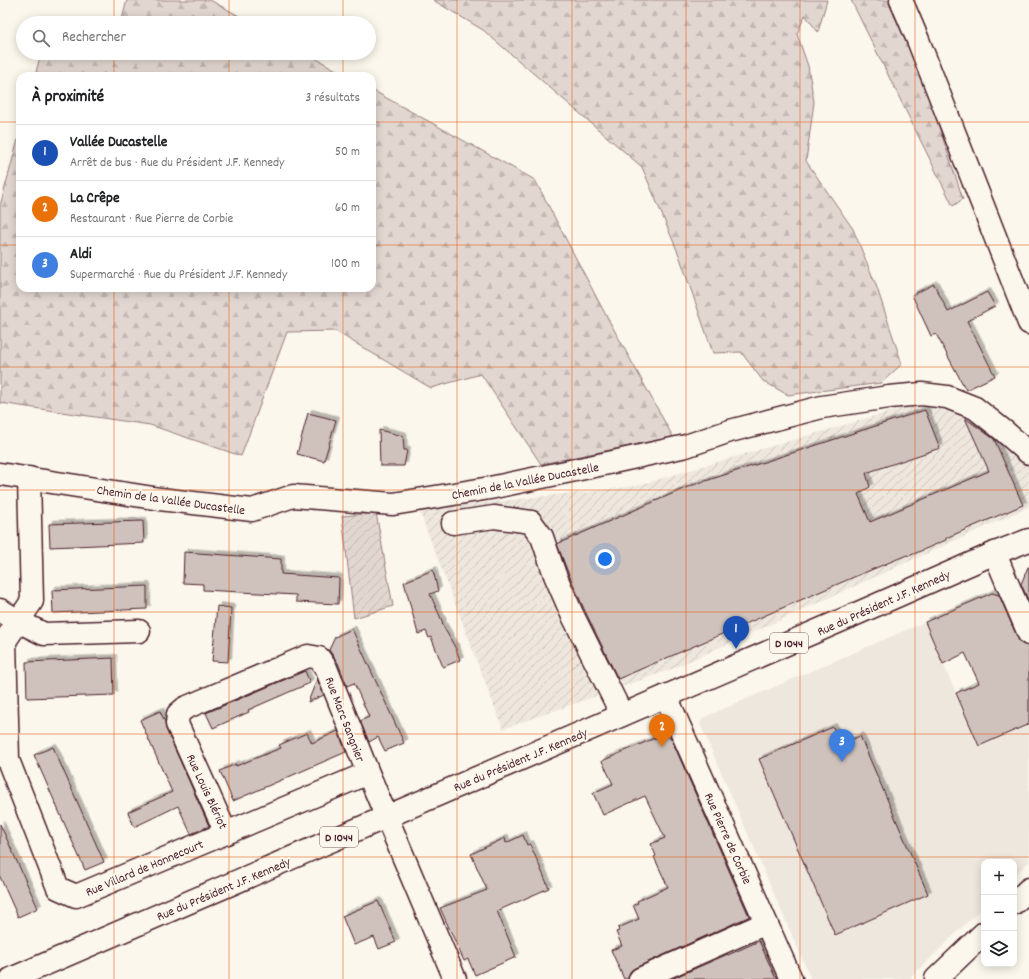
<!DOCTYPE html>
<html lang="fr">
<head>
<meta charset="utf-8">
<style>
	body { margin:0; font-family:Dekko,sans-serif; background:#f6f6f6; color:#202124 }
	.controls { position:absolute; right:12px; bottom:12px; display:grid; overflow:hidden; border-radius:8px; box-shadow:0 2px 10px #0003 }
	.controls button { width:36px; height:36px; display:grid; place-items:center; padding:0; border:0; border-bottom:1px solid #e0e0e0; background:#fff; color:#202124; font:20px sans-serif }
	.you { position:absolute; left:605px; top:559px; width:14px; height:14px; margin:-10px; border:3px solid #fff; border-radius:50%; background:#1a73e8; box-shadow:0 0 0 6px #1a73e833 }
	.badge { display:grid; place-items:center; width:26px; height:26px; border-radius:50%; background:#d1495b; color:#fff; font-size:13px; font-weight:700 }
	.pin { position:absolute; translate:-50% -33px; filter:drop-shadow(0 1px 2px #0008) }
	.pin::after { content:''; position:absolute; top:21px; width:14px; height:12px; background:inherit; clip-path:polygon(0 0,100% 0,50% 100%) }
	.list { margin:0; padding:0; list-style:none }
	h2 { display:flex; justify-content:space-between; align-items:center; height:52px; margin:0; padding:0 16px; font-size:17px }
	h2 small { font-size:13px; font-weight:400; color:#757577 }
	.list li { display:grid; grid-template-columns:26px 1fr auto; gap:12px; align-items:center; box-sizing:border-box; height:56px; padding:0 16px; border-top:1px solid #e0e0e0 }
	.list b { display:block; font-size:15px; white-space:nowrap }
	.list p { margin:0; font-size:13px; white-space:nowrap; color:#757577 }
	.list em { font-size:13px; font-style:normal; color:#757577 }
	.icon { flex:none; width:22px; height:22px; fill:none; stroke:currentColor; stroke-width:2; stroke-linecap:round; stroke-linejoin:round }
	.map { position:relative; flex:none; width:1029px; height:979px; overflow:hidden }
	.search { position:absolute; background:#fff; box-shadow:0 2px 10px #0003; left:16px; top:16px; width:360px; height:44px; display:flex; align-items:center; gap:10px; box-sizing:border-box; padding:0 14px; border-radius:22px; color:#757577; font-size:15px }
	.panel { position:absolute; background:#fff; box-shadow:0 2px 10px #0003; left:16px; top:72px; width:360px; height:220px; border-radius:12px }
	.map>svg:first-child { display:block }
</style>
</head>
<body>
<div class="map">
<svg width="1029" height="979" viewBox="0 0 1029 979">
	<defs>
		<pattern id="industrial-furrows" width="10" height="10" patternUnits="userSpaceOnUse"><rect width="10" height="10" fill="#eee7de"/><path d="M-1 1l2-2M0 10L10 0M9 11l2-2" fill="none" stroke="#cec6bf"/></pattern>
		<pattern id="forest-firs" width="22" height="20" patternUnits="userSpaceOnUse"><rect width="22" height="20" fill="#e2d7d0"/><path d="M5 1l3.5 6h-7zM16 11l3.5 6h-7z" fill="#c3b8b3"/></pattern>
		<pattern id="garden-furrows" width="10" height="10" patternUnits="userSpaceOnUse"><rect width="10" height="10" fill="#e2d7d0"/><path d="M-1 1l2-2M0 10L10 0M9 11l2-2" fill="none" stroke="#c3b8b3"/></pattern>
		<filter id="shadow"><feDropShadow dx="3.5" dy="-3.5" stdDeviation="0" flood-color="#0004"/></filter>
	</defs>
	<rect width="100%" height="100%" fill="#fbf7ec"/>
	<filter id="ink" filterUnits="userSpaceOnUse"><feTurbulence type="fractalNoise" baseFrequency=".025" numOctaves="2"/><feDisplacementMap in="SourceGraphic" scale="8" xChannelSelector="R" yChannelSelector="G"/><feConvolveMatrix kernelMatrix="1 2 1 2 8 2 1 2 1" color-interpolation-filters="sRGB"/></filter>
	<g filter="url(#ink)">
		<!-- built -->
		<path fill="#eee7de" d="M925,622L979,746L1029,724V862L1014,876V862H984V906L909,979H811L700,724L702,718Z"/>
		<!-- industrial -->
		<path fill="url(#industrial-furrows)" d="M930,400L1029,443V507L672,669L503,729L419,510L636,486Z"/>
		<!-- forest -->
		<g fill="url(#forest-firs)" stroke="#967b7e">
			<path d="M127,0H210L252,23H121Z"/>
			<path d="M433,0H827L818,32L805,15L797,34L808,66L814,102L806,161L853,229L876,285L902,364L881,383L788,395L763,381L741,352L713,353L679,255L642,167L483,30Z"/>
			<path d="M851,0H887L907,43L932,106L963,199L953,206Z"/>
			<path d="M41,53H306L347,76H35Z"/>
			<path d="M372,90L535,180L601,306L673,437L541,464L481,374L431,388L335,331L287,332L241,456L150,425L0,403V206L20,132V288H372Z"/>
		</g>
		<!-- garden -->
		<path fill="url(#garden-furrows)" stroke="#967b7e" d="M376,513L393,606L354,618L342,516Z"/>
		<!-- building -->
		<g fill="#cfc2bc" stroke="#4a1f2b" filter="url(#shadow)">
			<path d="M934,284L948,312L987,292L995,306L967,321L995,376L966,390L936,334L931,336L912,295Z"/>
			<path d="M925,410L940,448L866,473L870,487L858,494L870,522L989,471L965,418L994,439L1023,505L946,538V540L909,556L907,555L854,577L618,679L584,609L567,570L557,544L690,486Z"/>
			<path d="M308,413L336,420L324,461L297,454Z"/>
			<path d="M379,430L403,436L404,450H407L404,466H380Z"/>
			<path d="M143,521L144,543L50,547L49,524Z"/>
			<path d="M184,552L281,559V574L339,578L338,604L296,602V595L203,590V584L183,583Z"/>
			<path d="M1028,567H1029V602L1021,584Z"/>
			<path d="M433,570L438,591L430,594L443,623L442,624L456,649L460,660L443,667L431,637L429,638L426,631L418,634L404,582Z"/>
			<path d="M147,586V609L53,613L52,590Z"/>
			<path d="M992,593L999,595L1018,639L1022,644L1029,646V724L979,746L956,693L979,683L965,653L943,664L925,622Z"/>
			<path d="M217,606L231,608L228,662L212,661Z"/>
			<path d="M352,629L404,743L385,751L378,737L369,742L360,721L369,717L354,683L347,686L338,663L329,650L335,637Z"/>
			<path d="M113,658L114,695L27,698L26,662Z"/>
			<path d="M305,671L310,683L248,710L249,712L213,728L206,713Z"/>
			<path d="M317,679L324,695L308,702Z"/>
			<path d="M160,711L165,722L166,729L209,826L191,834L178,806L134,827L128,812L172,792L140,720Z"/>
			<path d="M833,727L842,744L860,736L928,894L835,935L759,759Z"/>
			<path d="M338,731L346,752L233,801L220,771L236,764V766L281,748L279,745L307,733L312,743Z"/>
			<path d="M664,734L671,738L749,916L748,917L635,968L630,972L628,979H624L611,950L622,946L616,932L619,931L618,928L639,919L633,905L638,903L637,901L668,887L654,857L656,856L651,844L665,838L645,796L603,815L593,793L613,784L602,761Z"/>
			<path d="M53,747L104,862L85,870L34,755Z"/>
			<path d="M0,824L38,908L18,917L0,877Z"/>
			<path d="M523,835L527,845L530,844L549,888L497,911L516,957L475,975L468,959L464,961L440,908L487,890L471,854L505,838L506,843Z"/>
			<path d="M378,901L396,942L379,949L374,937L354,945L342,916Z"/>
			<path d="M759,941L776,979H671L728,954V955Z"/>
		</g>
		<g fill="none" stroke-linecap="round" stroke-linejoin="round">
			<!-- minor casing -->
			<g stroke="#4a1f2b" stroke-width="25">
				<g id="minor">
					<path d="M901,0L918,40L1029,323"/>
					<path d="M0,474L160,499L252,510L293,496L393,504L490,488L613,462L686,446L730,431L822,407L889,397L922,394L947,397L975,408L1004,431L1029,453"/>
					<path d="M29,478L32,601L5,641L8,760L58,888L76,896L226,833"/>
					<path d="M453,523L494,517L531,522L542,537L555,575L572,614L622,715"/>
					<path d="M995,553C1005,580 1018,607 1029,634"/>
					<path d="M0,610L18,621L44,634L139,631"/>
					<path d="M666,696L791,979"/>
					<path d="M368,773L226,833L177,724L178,714L185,708L308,656L319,658L326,668L368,773L455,979"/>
					<path d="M1014,903L1029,889"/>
					<path d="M640,979L766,923"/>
					<path d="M936,979L984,933"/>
				</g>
			</g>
			<!-- major casing -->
			<g stroke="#4a1f2b" stroke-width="25">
				<path id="major" d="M11,979L840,621L995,553L1029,540"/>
			</g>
			<!-- minor -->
			<use href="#minor" stroke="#fbf7ec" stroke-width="22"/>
			<!-- major -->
			<use href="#major" stroke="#fbf7ec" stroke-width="22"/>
		</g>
	</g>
	<!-- grid -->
	<path fill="none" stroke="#e8590c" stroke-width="1" stroke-opacity="0.55" d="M114,0V23M229,0V23M343,0V23M457,0V979M572,0V979M686,0V979M800,0V979M915,0V979M114,53V76M229,53V76M343,53V76M0,122H20M372,122H1029M0,245H20M372,245H1029M114,288V979M229,288V979M343,288V979M0,367H1029M0,490H1029M0,612H1029M0,734H1029M0,857H1029"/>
	<g text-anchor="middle" stroke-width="4" stroke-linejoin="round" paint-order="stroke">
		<!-- shield labels -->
		<g fill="#fbf7ec" stroke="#7f6065" stroke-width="1">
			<rect x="770" y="633" width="38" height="20" rx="3"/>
			<rect x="320" y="827" width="38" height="20" rx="3"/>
		</g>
		<g font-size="12" font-weight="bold" fill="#4a1f2b">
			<text x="789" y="647">D 1044</text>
			<text x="339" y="841">D 1044</text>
		</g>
		<!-- street labels -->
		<g font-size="13" fill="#4a1f2b" stroke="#fbf7ec">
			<text transform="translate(525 480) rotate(-11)" y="5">Chemin de la Vallée Ducastelle</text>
			<text transform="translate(171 499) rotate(8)" y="5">Chemin de la Vallée Ducastelle</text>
			<text transform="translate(883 602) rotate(-24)" y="5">Rue du Président J.F. Kennedy</text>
			<text transform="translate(346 719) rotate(69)" y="5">Rue Marc Sangnier</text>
			<text transform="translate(520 759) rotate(-23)" y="5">Rue du Président J.F. Kennedy</text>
			<text transform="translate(208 791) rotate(65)" y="5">Rue Louis Blériot</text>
			<text transform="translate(729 838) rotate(66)" y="5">Rue Pierre de Corbie</text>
			<text transform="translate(144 867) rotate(-23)" y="5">Rue Villard de Honnecourt</text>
			<text transform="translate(223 888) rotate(-23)" y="5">Rue du Président J.F. Kennedy</text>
		</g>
	</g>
</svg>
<div class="controls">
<button>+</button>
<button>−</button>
<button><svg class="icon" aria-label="layers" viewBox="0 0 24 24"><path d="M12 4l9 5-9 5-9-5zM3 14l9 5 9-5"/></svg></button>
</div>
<div class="you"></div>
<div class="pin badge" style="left:736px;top:649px;background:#1a4fb4">1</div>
<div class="pin badge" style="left:662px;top:747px;background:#e8710a">2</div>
<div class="pin badge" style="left:842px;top:762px;background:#3f7fe0">3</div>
<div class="search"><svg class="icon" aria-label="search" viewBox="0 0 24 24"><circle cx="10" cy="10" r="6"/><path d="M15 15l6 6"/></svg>Rechercher</div>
<section class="panel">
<h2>À proximité<small>3 résultats</small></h2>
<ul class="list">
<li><span class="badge" style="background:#1a4fb4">1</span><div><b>Vallée Ducastelle</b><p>Arrêt de bus · Rue du Président J.F. Kennedy</p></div><em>50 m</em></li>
<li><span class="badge" style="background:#e8710a">2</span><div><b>La Crêpe</b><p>Restaurant · Rue Pierre de Corbie</p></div><em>60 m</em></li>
<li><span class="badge" style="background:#3f7fe0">3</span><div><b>Aldi</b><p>Supermarché · Rue du Président J.F. Kennedy</p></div><em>100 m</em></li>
</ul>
</section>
</div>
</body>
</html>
